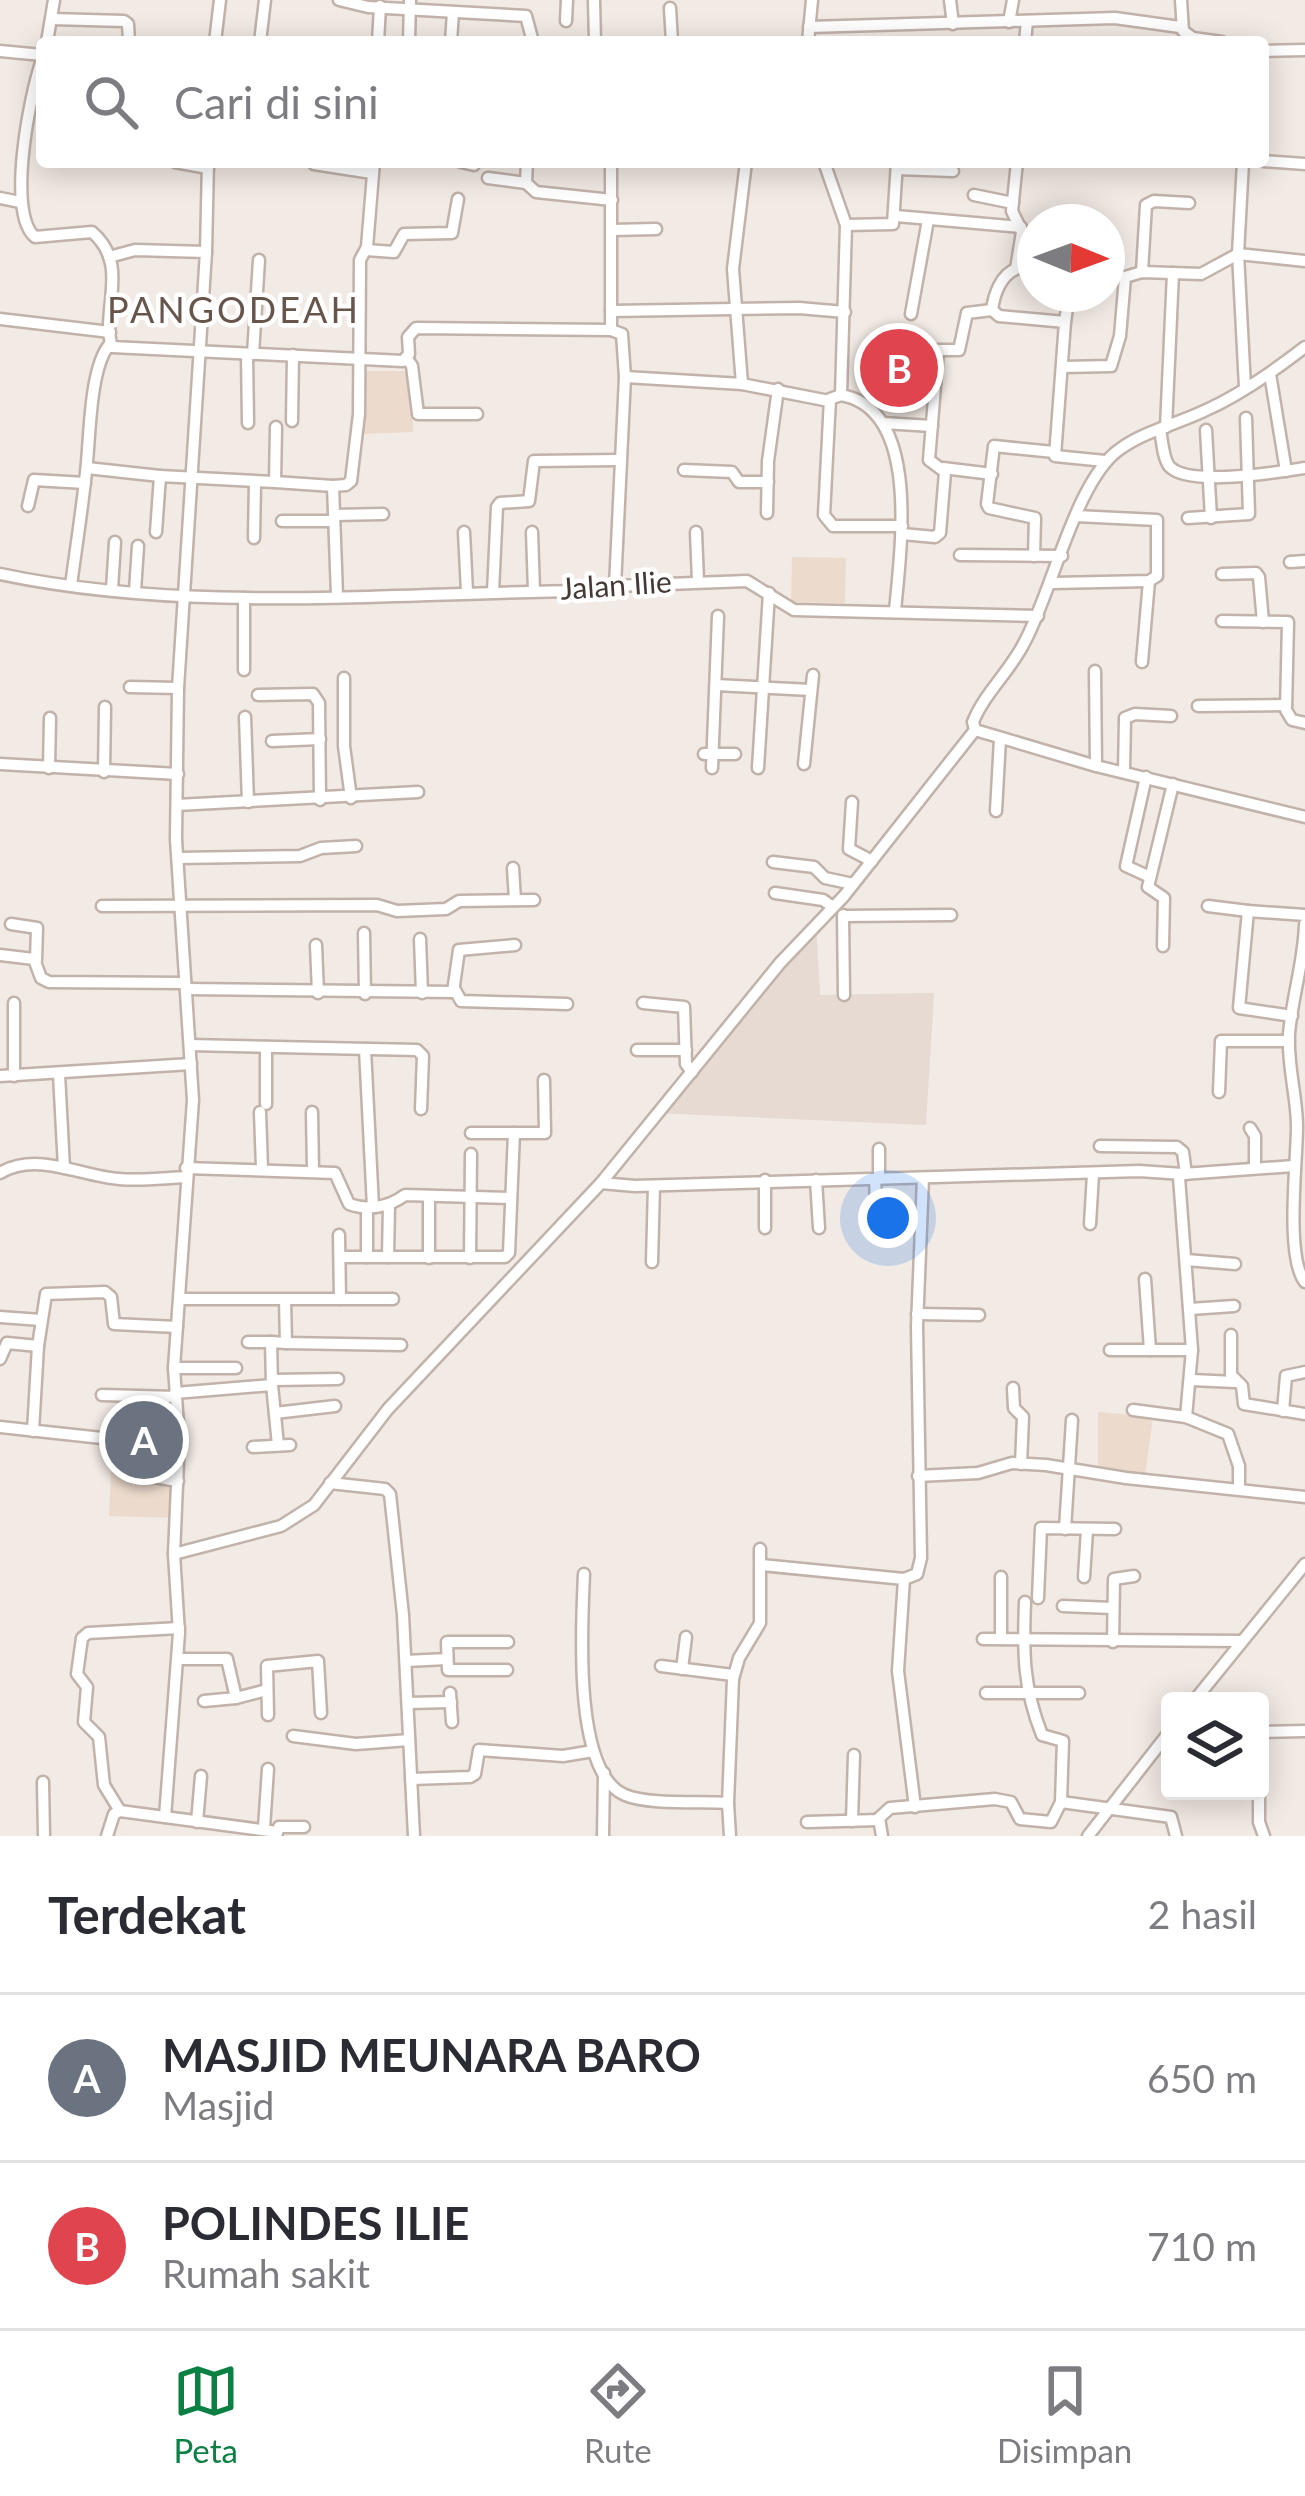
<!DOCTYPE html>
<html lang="id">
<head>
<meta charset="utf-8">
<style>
	body { margin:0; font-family:Lato,sans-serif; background:#f7f7f7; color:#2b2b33 }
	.controls { position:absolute; right:36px; bottom:36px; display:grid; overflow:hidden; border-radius:12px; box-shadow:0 6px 30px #0003 }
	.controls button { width:108px; height:108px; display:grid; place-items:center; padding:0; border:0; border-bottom:3px solid #e1e1e2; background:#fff; color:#2b2b33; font:60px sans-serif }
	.compass { position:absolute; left:1017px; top:204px; width:108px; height:108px; border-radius:50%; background:#fff; box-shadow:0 6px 30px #0003; rotate:91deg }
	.you { position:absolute; left:888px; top:1218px; width:42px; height:42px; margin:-30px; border:9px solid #fff; border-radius:50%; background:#1a73e8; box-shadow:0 0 0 18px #1a73e833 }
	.badge { display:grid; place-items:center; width:78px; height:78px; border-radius:50%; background:#0b8043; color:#fff; font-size:39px; font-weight:700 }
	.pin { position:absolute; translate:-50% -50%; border:6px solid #fff; box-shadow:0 3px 12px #0006 }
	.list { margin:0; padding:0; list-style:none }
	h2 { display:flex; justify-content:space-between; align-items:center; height:156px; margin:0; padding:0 48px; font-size:51px }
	h2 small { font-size:39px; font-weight:400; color:#7c7c81 }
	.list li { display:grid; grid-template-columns:78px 1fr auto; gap:36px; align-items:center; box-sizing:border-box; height:168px; padding:0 48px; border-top:3px solid #e1e1e2 }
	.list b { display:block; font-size:45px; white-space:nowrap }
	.list p { margin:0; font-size:39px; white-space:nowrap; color:#7c7c81 }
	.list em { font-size:39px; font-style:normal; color:#7c7c81 }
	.icon { flex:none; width:66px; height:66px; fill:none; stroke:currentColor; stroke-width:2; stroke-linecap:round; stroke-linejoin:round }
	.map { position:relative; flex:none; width:1305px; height:1836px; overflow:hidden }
	.search { position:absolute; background:#fff; box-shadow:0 6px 30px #0003; left:36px; right:36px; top:36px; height:132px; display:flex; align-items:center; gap:30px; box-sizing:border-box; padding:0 42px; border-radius:12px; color:#7c7c81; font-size:45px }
	.sheet { height:492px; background:#fff }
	nav { display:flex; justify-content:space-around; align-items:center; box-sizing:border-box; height:168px; border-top:3px solid #e1e1e2; background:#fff; font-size:33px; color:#7c7c81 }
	nav a { display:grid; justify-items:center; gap:6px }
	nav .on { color:#0b8043 }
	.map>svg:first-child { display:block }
</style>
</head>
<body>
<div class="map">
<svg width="1305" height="1836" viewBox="0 0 1305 1836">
	<rect width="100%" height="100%" fill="#f2eae4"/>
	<!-- residential -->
	<path fill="#e6dad2" d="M816,925L820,995L934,993L926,1125L658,1113Z"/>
	<!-- education -->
	<g fill="#ecdbcd">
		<path d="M363,371H412L413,432L362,434Z"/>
		<path d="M792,557L846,558L845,603L791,602Z"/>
		<path d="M1098,1412L1153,1417L1145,1477L1098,1475Z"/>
		<path d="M111,1469L175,1471L174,1518L109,1516Z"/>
	</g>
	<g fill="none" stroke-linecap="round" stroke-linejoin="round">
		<!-- minor casing -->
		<g stroke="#c1b2aa" stroke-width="15">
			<g id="minor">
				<path d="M339,0L368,7L526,16L533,42"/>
				<path d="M594,0L595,42"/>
				<path d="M950,0L953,24"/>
				<path d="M1181,0L1183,31L1193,38L1222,42"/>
				<path d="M670,8L672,42"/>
				<path d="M52,19L124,21L128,24L129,42"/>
				<path d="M566,21L567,0"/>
				<path d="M1009,22L1013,0"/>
				<path d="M809,27L1115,18L1180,27"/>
				<path d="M47,42L54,0"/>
				<path d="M215,42L220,0"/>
				<path d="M260,42L265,0"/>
				<path d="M378,42L380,6"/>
				<path d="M409,42L410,0"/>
				<path d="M451,42L453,12"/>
				<path d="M808,42L812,0"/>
				<path d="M1025,42L1027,21"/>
				<path d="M0,51L42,55"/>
				<path d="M1263,51L1305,50"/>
				<path d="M42,60C30,94 6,213 35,237L92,232C131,265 100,311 112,347L403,361L409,354L408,337L416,328L611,330"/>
				<path d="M1263,161L1305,164"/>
				<path d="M175,162L208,168"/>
				<path d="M461,162L474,165"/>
				<path d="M611,162V330L622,334L625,377L615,586"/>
				<path d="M824,162L846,225L841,395L830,399L824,515L833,526H902"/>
				<path d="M1017,162L1012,211L1022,232L1016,269C1001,275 994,294 992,310L999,316L1065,322L1055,456L1105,461"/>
				<path d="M1243,162L1238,254L1245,387"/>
				<path d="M314,164L372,173"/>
				<path d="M897,169L953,171"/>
				<path d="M488,178L526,183L527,162"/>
				<path d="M526,183L536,192L612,200"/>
				<path d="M974,195L1013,203"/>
				<path d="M0,198L20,202"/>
				<path d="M896,216L1021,227"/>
				<path d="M846,225L893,224L897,162"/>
				<path d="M612,230L656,229"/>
				<path d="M366,250L394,252L404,234L452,233L458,199"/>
				<path d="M206,252L208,162"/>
				<path d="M109,257L135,250L206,252L178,688L176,839L193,1100L174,1368L179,1439L174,1554L179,1633L165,1817"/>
				<path d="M1142,272L1146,205L1154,201L1189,203"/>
				<path d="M611,311L799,308L845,312"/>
				<path d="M911,314L928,220"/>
				<path d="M0,319L110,332"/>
				<path d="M1065,322L1069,294"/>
				<path d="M1305,347C1274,371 1240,395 1204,411C1177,424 1145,431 1120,449C1075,480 1052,594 1023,645C1009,672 984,694 973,722L975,730L1096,766L1305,817"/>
				<path d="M247,354L248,423"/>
				<path d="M253,354L259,260"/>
				<path d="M408,360L412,366L418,414H477"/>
				<path d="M1063,367L1111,366L1120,336L1125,277L1142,272L1201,274L1238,254L1305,261"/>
				<path d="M1270,374L1286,471"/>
				<path d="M625,377L742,384L829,401"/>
				<path d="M742,384L733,269L746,162"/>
				<path d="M841,395C922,409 900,553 895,611"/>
				<path d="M292,421L293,355"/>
				<path d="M883,423L932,426"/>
				<path d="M1166,427L1173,273"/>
				<path d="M1160,429C1162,439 1163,460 1170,467C1190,487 1278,472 1305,468"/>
				<path d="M1206,430L1211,518"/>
				<path d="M87,468L160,476"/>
				<path d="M943,468L992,474"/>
				<path d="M684,470L732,472L739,482H768"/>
				<path d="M275,482L333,486L337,595"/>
				<path d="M333,486L346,485L351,481L359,414L360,260L367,247L374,162"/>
				<path d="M28,506L34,480L85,483"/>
				<path d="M767,513L768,461L778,389"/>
				<path d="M334,515L383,514"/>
				<path d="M1188,518L1249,514L1246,418"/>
				<path d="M282,521H334"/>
				<path d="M156,532L160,476L275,482L276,427"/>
				<path d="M464,532L467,592"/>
				<path d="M532,532L534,591"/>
				<path d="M696,532L698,581"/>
				<path d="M902,534L935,537L940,533L945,472L929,460L938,350H959L967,313L992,310"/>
				<path d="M254,538L255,482"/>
				<path d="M960,555L1062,556"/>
				<path d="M1034,556L1035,518L989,508L987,504L994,446L1054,452"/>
				<path d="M1290,562L1305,561"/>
				<path d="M0,574C189,614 391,593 582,591L615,586L747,581L794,610L1038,616"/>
				<path d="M1222,574L1256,573L1259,577L1263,622"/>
				<path d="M1053,583L1149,581L1157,576V520L1076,516"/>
				<path d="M71,585C76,548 82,510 86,472C90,441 89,367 110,344"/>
				<path d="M112,589L115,542"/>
				<path d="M135,591L138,546"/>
				<path d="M493,592L497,507L500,503L529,501L534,461L619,460"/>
				<path d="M1222,621L1288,622L1286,710L1292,720L1305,723"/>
				<path d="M1142,662L1149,581"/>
				<path d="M244,670V598"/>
				<path d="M1095,671L1096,766"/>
				<path d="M344,678V746L351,798"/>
				<path d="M716,685L811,690"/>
				<path d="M130,687L178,688"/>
				<path d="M258,695L313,694L319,703L320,800"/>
				<path d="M1198,706L1286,705"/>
				<path d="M245,717L248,802"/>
				<path d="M272,741L320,739"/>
				<path d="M704,754H735"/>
				<path d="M0,764L178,774"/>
				<path d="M804,764L813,675"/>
				<path d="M49,768L50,718"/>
				<path d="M712,768L718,616"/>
				<path d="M758,768L769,593"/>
				<path d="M104,772L105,707"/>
				<path d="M1124,772L1125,718L1135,714L1171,716"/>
				<path d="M1146,777L1126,866L1150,877"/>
				<path d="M852,802L849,849L872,861"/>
				<path d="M177,805L418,792"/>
				<path d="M996,811L1000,739"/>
				<path d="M178,858L300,856L321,848L356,846"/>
				<path d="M773,862L814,867L825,878L853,884"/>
				<path d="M513,868L515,900"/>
				<path d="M775,893L823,900L833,907"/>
				<path d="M102,906L377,905L397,911L446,909L459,901L534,900"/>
				<path d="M1208,906L1248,911L1239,1008L1292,1016"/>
				<path d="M1248,911L1305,915"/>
				<path d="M843,915L844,995"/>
				<path d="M844,916L951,915"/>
				<path d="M11,924L37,928L36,960"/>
				<path d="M1305,924C1304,962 1292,997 1289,1034C1287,1065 1297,1096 1297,1127C1297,1161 1285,1257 1305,1282"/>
				<path d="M364,933L365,994"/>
				<path d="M420,939L422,993"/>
				<path d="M316,945L318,993"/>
				<path d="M1163,946L1164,898L1148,887L1173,784"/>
				<path d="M0,955L34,959L41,978L49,982L185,983"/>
				<path d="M186,989L453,992L459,950L515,945"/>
				<path d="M455,990L461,1001L567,1004"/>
				<path d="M14,1003V1076"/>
				<path d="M643,1003L684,1007L686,1064L692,1072"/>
				<path d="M190,1045L417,1050L423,1056L421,1109"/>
				<path d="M266,1047V1104"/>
				<path d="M365,1049L373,1207"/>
				<path d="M637,1050H686"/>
				<path d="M59,1074L64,1168"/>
				<path d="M0,1076L191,1064"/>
				<path d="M1219,1092L1221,1041H1289"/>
				<path d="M260,1112L262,1168"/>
				<path d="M312,1112L313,1171"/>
				<path d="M1250,1128L1255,1136V1167"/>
				<path d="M471,1133H545L544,1080"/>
				<path d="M1100,1146L1177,1147L1183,1152L1186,1174"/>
				<path d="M879,1149V1179"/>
				<path d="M186,1168L335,1173L349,1204C368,1211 389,1207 405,1195L511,1198"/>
				<path d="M0,1173C37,1151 80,1176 119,1179C141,1181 164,1178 186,1177"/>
				<path d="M875,1179L877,1224"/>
				<path d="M816,1180L819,1228"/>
				<path d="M601,1183L635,1186L1139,1171L1183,1174"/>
				<path d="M1090,1224L1093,1174"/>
				<path d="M765,1228V1180"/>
				<path d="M340,1257H505L509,1253L514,1133"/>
				<path d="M367,1257V1214"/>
				<path d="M388,1257L389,1205"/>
				<path d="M429,1258V1196"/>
				<path d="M470,1258L471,1154"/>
				<path d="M1186,1260L1235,1264"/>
				<path d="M652,1262L654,1186"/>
				<path d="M1145,1279L1150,1350"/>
				<path d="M180,1299H340L339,1235"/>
				<path d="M340,1299H393"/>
				<path d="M1190,1309L1234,1306"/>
				<path d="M917,1314L979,1315"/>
				<path d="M0,1317L41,1320"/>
				<path d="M1231,1335V1375L1242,1386L1244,1404L1305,1414"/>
				<path d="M248,1342H271"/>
				<path d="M286,1343L401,1345"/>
				<path d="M1110,1350H1192"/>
				<path d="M0,1359L7,1343L38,1346"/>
				<path d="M174,1368H236"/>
				<path d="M273,1380L338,1379"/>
				<path d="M1192,1380L1235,1382"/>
				<path d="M272,1385L278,1445"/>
				<path d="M1013,1388L1014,1408L1023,1417L1021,1464"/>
				<path d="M175,1393L272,1385L271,1342L286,1343L285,1300"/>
				<path d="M102,1395L176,1397"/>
				<path d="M1133,1410L1186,1417L1228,1434L1239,1466V1489"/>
				<path d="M1283,1411L1286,1376L1305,1372"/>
				<path d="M275,1413L335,1406"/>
				<path d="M1186,1417L1192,1350L1179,1177L1183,1174L1294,1166"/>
				<path d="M0,1427L102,1438L110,1443C118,1473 150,1477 178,1481"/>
				<path d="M33,1431L38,1346L46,1294L105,1292L111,1297L114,1324L177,1327"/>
				<path d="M253,1447L290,1445"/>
				<path d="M918,1476L978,1473L1012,1463L1046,1465L1126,1478L1305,1497"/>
				<path d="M330,1483L385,1489L390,1494L403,1615L414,1836"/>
				<path d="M1065,1529L1072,1420"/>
				<path d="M174,1554L281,1526L314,1505L388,1409L601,1183L780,963L844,896L975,730"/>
				<path d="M761,1565L904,1579L898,1671L915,1807"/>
				<path d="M584,1574C582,1623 572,1773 625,1795C648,1805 701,1801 728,1803"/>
				<path d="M1001,1577V1639"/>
				<path d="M1084,1577L1087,1530"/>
				<path d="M904,1579L917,1574L921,1558L917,1326L923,1178"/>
				<path d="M1038,1598L1041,1528L1115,1529"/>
				<path d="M1063,1606L1112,1608"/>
				<path d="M983,1639L1241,1641"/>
				<path d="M1113,1642L1114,1579L1134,1576"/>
				<path d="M178,1659H227L236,1698L204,1701"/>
				<path d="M406,1661L447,1659"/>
				<path d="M661,1666L733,1675V1679"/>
				<path d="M682,1669L686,1637"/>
				<path d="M507,1670H448L447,1642H508"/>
				<path d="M450,1693L452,1722"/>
				<path d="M986,1693H1079"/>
				<path d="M236,1698L267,1690"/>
				<path d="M1194,1701L1305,1564"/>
				<path d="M408,1703L451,1702"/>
				<path d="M268,1715L267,1666L318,1661L321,1713"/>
				<path d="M1260,1732L1305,1731"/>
				<path d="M293,1736L356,1744L409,1740"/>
				<path d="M411,1779L470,1777L475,1774L479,1750L563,1756L593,1751"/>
				<path d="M43,1782L44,1836"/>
				<path d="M1259,1791V1822L1264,1836"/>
				<path d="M1061,1802L1171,1817L1176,1836"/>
				<path d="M120,1811L104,1785L99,1737L84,1722L87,1687L77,1674L82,1638L88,1633L179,1628"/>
				<path d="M852,1821L854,1755"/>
				<path d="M197,1822L201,1776"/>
				<path d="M807,1822L879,1820"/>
				<path d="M264,1828L268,1769"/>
				<path d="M277,1833L279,1827H304"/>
				<path d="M107,1836L114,1814L120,1811L277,1832"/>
				<path d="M603,1836L604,1773"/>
				<path d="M730,1836L728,1803L733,1679L739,1658L760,1623V1549"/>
				<path d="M882,1836L879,1818L890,1808L995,1799L1011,1802L1020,1819L1051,1822L1061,1802L1063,1741L1042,1735C1023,1687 1023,1653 1025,1602"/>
				<path d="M1088,1836L1170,1731"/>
			</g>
		</g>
		<!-- minor -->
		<use href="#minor" stroke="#fff" stroke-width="10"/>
	</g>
	<g text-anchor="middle" stroke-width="9" stroke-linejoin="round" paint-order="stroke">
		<!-- street labels -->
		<g font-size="30" fill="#443934" stroke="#fff">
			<text transform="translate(616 586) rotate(-4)" y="10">Jalan Ilie</text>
		</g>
		<!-- quarter labels -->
		<g font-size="36" letter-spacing="3" fill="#67544b" stroke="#fff">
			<text x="234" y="323">PANGODEAH</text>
		</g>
	</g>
</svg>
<div class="controls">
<button><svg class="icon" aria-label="layers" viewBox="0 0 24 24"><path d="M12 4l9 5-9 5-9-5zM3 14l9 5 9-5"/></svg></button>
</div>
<svg class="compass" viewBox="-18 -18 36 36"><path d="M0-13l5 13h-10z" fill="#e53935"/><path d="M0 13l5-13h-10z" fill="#7c7c81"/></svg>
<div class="you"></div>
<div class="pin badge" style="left:144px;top:1440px;background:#6b7280">A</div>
<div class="pin badge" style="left:899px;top:368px;background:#e0444e">B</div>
<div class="search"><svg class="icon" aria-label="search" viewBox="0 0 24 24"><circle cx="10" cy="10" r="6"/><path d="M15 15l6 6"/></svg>Cari di sini</div>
</div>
<section class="sheet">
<h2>Terdekat<small>2 hasil</small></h2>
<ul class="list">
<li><span class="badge" style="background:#6b7280">A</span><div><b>MASJID MEUNARA BARO</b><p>Masjid</p></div><em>650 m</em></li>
<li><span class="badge" style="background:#e0444e">B</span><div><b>POLINDES ILIE</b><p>Rumah sakit</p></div><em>710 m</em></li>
</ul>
</section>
<nav>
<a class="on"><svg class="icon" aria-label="map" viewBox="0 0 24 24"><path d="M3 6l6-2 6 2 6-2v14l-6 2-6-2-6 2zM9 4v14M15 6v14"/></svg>Peta</a>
<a><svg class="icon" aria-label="directions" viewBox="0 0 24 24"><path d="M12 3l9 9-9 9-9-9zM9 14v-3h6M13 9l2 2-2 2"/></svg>Rute</a>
<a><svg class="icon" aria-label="saved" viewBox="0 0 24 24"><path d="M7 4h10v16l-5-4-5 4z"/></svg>Disimpan</a>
</nav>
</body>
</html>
